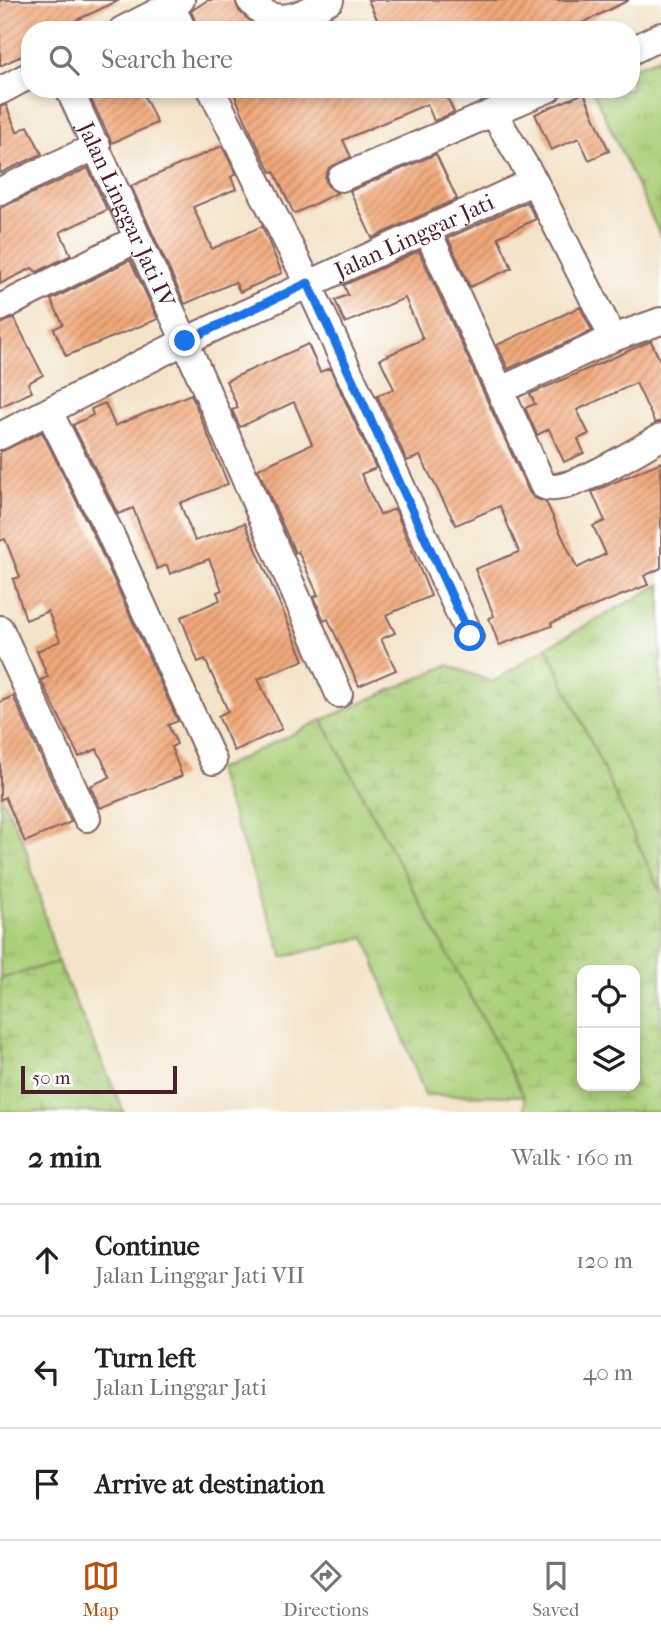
<!DOCTYPE html>
<html lang="en">
<head>
<meta charset="utf-8">
<style>
	body { margin:0; font-family:"IM FELL French Canon",serif; background:#f2f2f2; color:#222 }
	.controls { position:absolute; right:21px; bottom:21px; display:grid; overflow:hidden; border-radius:14px; box-shadow:0 4px 10px #0003 }
	.controls button { width:63px; height:63px; display:grid; place-items:center; padding:0; border:0; border-bottom:2px solid #e0e0e0; background:#fff; color:#222; font:35px sans-serif }
	.scale { position:absolute; left:21px; bottom:18px; width:156px; box-sizing:border-box; padding-left:7px; border:4px solid #4a1f2b; border-top:0; font-size:19px; line-height:24px; white-space:nowrap; color:#4a1f2b; -webkit-text-stroke:5px #fff; paint-order:stroke }
	.stop { position:absolute; width:21px; height:21px; margin:-16px; border:5px solid #1a73e8; border-radius:50%; background:#fff }
	.stop.end { background:#1a73e8; border-color:#fff; box-shadow:0 2px 7px #0008 }
	.list { margin:0; padding:0; list-style:none }
	h2 { display:flex; justify-content:space-between; align-items:center; height:91px; margin:0; padding:0 28px; font-size:30px }
	h2 small { font-size:23px; font-weight:400; color:#767676 }
	.list li { display:grid; grid-template-columns:46px 1fr auto; gap:21px; align-items:center; box-sizing:border-box; height:112px; padding:0 28px; border-top:2px solid #e0e0e0 }
	.list b { display:block; font-size:26px; white-space:nowrap }
	.list p { margin:0; font-size:23px; white-space:nowrap; color:#767676 }
	.list em { font-size:23px; font-style:normal; color:#767676 }
	.icon { flex:none; width:38px; height:38px; fill:none; stroke:currentColor; stroke-width:2; stroke-linecap:round; stroke-linejoin:round }
	.map { position:relative; flex:none; width:661px; height:1112px; overflow:hidden }
	.search { position:absolute; background:#fff; box-shadow:0 4px 10px #0003; left:21px; right:21px; top:21px; height:77px; display:flex; align-items:center; gap:18px; box-sizing:border-box; padding:0 24px; border-radius:28px; color:#767676; font-size:26px }
	.sheet { height:427px; background:#fff }
	nav { display:flex; justify-content:space-around; align-items:center; box-sizing:border-box; height:98px; border-top:2px solid #e0e0e0; background:#fff; font-size:19px; color:#767676 }
	nav a { display:grid; justify-items:center; gap:4px }
	nav .on { color:#b45309 }
	.map>svg:first-child { display:block }
</style>
</head>
<body>
<div class="map">
<svg width="661" height="1112" viewBox="0 0 661 1112">
	<defs>
		<pattern id="grass-tufts" width="24" height="20" patternUnits="userSpaceOnUse" patternTransform="scale(1.75)"><rect width="24" height="20" fill="#aacf79"/><path d="M3 7l-1-3M5 7V3M7 7l1-3M15 17l-1-3M17 17v-4M19 17l1-3" fill="none" stroke="#94b169"/></pattern>
		<pattern id="wetland-marsh" width="20" height="14" patternUnits="userSpaceOnUse" patternTransform="scale(1.75)"><rect width="20" height="14" fill="#aacf79"/><path d="M1 5h8M5 5V1M11 12h8M15 12V8" fill="none" stroke="#94b169"/></pattern>
		<pattern id="building-hatch" width="6" height="6" patternUnits="userSpaceOnUse" patternTransform="scale(1.75)"><rect width="6" height="6" fill="#f1a97b"/><path d="M-1 1l2-2M0 6l6-6M5 7l2-2" fill="none" stroke="#c58965"/></pattern>
	</defs>
	<rect width="100%" height="100%" fill="#fff"/>
	<filter id="ink" filterUnits="userSpaceOnUse"><feTurbulence type="fractalNoise" baseFrequency=".0143" numOctaves="2"/><feDisplacementMap in="SourceGraphic" scale="14" xChannelSelector="R" yChannelSelector="G"/><feConvolveMatrix kernelMatrix="1 2 1 2 8 2 1 2 1" color-interpolation-filters="sRGB"/></filter>
	<filter id="wash" filterUnits="userSpaceOnUse"><feTurbulence type="fractalNoise" baseFrequency=".00686" numOctaves="4" result="noise"/><feDisplacementMap in="SourceGraphic" scale="28" xChannelSelector="R" yChannelSelector="G"/><feGaussianBlur stdDeviation="1.57" result="paint"/><feColorMatrix in="noise" values="0 0 0 0 0 0 0 0 0 0 0 0 0 0 0 0 0 1.4 0 .05"/><feComposite in="paint" operator="in"/></filter>
	<g filter="url(#wash)">
		<rect width="100%" height="100%" fill="#f3e3c9"/>
		<!-- grass -->
		<g fill="url(#grass-tufts)" stroke="#7a7752" stroke-width="2">
			<path d="M661,57V237L592,89H631V69Z"/>
			<path d="M661,584V894L547,647Z"/>
			<path d="M322,720L524,1096L425,1095L365,937L283,957L216,770Z"/>
			<path d="M0,793L25,846L58,962L0,979Z"/>
		</g>
		<!-- wetland -->
		<g fill="url(#wetland-marsh)" stroke="#7a7752" stroke-width="2" fill-rule="evenodd">
			<path d="M547,647L661,894V1112H525L524,1096L322,720L448,665L493,682ZM582,970H635V1086H582Z"/>
			<path d="M58,962L124,1112H0V979Z"/>
		</g>
		<g id="blocks">
			<!-- building -->
			<g fill="url(#building-hatch)">
				<path d="M0,0H120L55,30H30V52L0,66Z"/>
				<path d="M208,0H235L239,11L260,30H199L191,11Z"/>
				<path d="M368,0H629L568,30H382Z"/>
				<path d="M86,89H141L157,123L112,143Z"/>
				<path d="M232,89H457L446,95L454,112L441,118L434,121L427,104L343,140L351,157L329,168L325,177L327,185L337,193L294,214L274,171L271,172L251,133Z"/>
				<path d="M584,93L609,151L589,160L579,138L551,150L535,114Z"/>
				<path d="M6,105L17,132L28,126L42,154L0,173V107Z"/>
				<path d="M222,146L236,174L231,177L236,189L193,207L212,249L262,226L282,273L240,292L235,282L185,304L131,186Z"/>
				<path d="M436,154L457,199L372,238L350,191Z"/>
				<path d="M88,168L107,210L60,232L71,255L37,272L32,268L0,284V208Z"/>
				<path d="M527,202L536,219L498,237L512,268L470,287L448,238Z"/>
				<path d="M419,251L529,492L534,498L546,502L577,568L606,554L593,526L605,521L592,492L661,462V568L644,576L648,585L551,623L552,626L499,645L489,618L494,616L475,569L519,552L500,506L456,525L420,456L407,461L377,395L394,389L380,359L423,339L405,298L345,323L335,300L348,295L344,285Z"/>
				<path d="M130,260L158,319L66,356L54,329L63,324L51,300Z"/>
				<path d="M580,307L592,331L508,369L497,345Z"/>
				<path d="M14,318L43,375L28,383L32,392L0,407V324Z"/>
				<path d="M651,341L661,363V421L655,423L636,383L577,410L589,434L578,439L584,453L564,462L549,429L537,435L525,408L535,404L530,394Z"/>
				<path d="M308,344L320,372L330,368L376,468L361,474L380,515L395,509L431,596L386,615L395,633L381,639L396,670L359,686L328,619L324,621L314,597L318,595L298,551L295,553L258,469L312,444L294,402L240,427L232,410L238,408L226,381Z"/>
				<path d="M191,394L228,484L180,503L195,541L245,523L304,660L258,679L282,729L234,751L218,716L228,711L205,659L198,662L181,617L220,600L217,592L222,590L209,559L170,574L167,565L157,569L133,508L118,514L73,425L93,415L91,409L105,403L115,426Z"/>
				<path d="M42,432L94,536L178,721L168,725L177,744L171,747L182,776L100,808L90,786L110,777L97,749L79,757L41,680L48,677L37,651L60,641L48,611L26,620L13,579L20,577L5,539L0,541V452Z"/>
				<path d="M13,696L71,822L25,842L5,797L0,800V702Z"/>
			</g>
		</g>
	</g>
	<g filter="url(#ink)">
		<use href="#blocks" fill-opacity="0" stroke="#856462" stroke-width="2"/>
		<g fill="none" stroke-linecap="round" stroke-linejoin="round">
			<!-- minor casing -->
			<g stroke="#856462" stroke-width="30">
				<g id="minor">
					<path d="M250,0C274,31 301,15 330,0"/>
					<path d="M171,6L183,30"/>
					<path d="M122,30L181,0"/>
					<path d="M631,51L661,36"/>
					<path id="s1" d="M69,89L185,341L339,694"/>
					<path d="M211,89L308,283L470,636"/>
					<path d="M0,91L30,75"/>
					<path d="M494,114L534,181L613,338"/>
					<path d="M341,178L548,89"/>
					<path d="M0,191L97,146"/>
					<path d="M427,230L543,485C563,498 639,449 661,437"/>
					<path d="M0,308L137,239"/>
					<path d="M501,390L613,338L661,321"/>
					<path d="M49,412L108,529L213,761"/>
					<path id="s2" d="M0,436L185,341L534,181"/>
					<path d="M0,629L87,818"/>
				</g>
			</g>
			<!-- minor -->
			<use href="#minor" stroke="#fff" stroke-width="26"/>
		</g>
	</g>
	<g fill="none" stroke-linecap="round" stroke-linejoin="round" filter="url(#ink)">
		<!-- route -->
		<path stroke="#1a73e8" stroke-width="9" d="M185,341L308,283L470,636"/>
	</g>
	<g text-anchor="middle" stroke-width="6" stroke-linejoin="round" paint-order="stroke">
		<!-- street labels -->
		<g font-size="23" fill="#4a1f2b" stroke="#fff">
			<text dy="8" stroke="none"><textPath href="#s1" startOffset="138">Jalan Linggar Jati IV</textPath></text>
			<text dy="8" stroke="none"><textPath href="#s2" startOffset="460">Jalan Linggar Jati</textPath></text>
		</g>
	</g>
</svg>
<div class="controls">
<button><svg class="icon" aria-label="locate" viewBox="0 0 24 24"><circle cx="12" cy="12" r="6"/><path d="M12 2v4M12 18v4M2 12h4M18 12h4"/></svg></button>
<button><svg class="icon" aria-label="layers" viewBox="0 0 24 24"><path d="M12 4l9 5-9 5-9-5zM3 14l9 5 9-5"/></svg></button>
</div>
<div class="scale">50 m</div>
<div class="stop" style="left:470px;top:636px"></div>
<div class="stop end" style="left:185px;top:341px"></div>
<div class="search"><svg class="icon" aria-label="search" viewBox="0 0 24 24"><circle cx="10" cy="10" r="6"/><path d="M15 15l6 6"/></svg>Search here</div>
</div>
<section class="sheet">
<h2>2 min<small>Walk · 160 m</small></h2>
<ul class="list">
<li><svg class="icon" aria-label="ahead" viewBox="0 0 24 24"><path d="M12 20V5M6 11l6-6 6 6"/></svg><div><b>Continue</b><p>Jalan Linggar Jati VII</p></div><em>120 m</em></li>
<li><svg class="icon" aria-label="left" viewBox="0 0 24 24"><path d="M17 20v-9H6M10 6l-5 5 5 5"/></svg><div><b>Turn left</b><p>Jalan Linggar Jati</p></div><em>40 m</em></li>
<li><svg class="icon" aria-label="arrive" viewBox="0 0 24 24"><path d="M6 21V4h12l-3 4 3 4H6"/></svg><div><b>Arrive at destination</b></div></li>
</ul>
</section>
<nav>
<a class="on"><svg class="icon" aria-label="map" viewBox="0 0 24 24"><path d="M3 6l6-2 6 2 6-2v14l-6 2-6-2-6 2zM9 4v14M15 6v14"/></svg>Map</a>
<a><svg class="icon" aria-label="directions" viewBox="0 0 24 24"><path d="M12 3l9 9-9 9-9-9zM9 14v-3h6M13 9l2 2-2 2"/></svg>Directions</a>
<a><svg class="icon" aria-label="saved" viewBox="0 0 24 24"><path d="M7 4h10v16l-5-4-5 4z"/></svg>Saved</a>
</nav>
</body>
</html>
